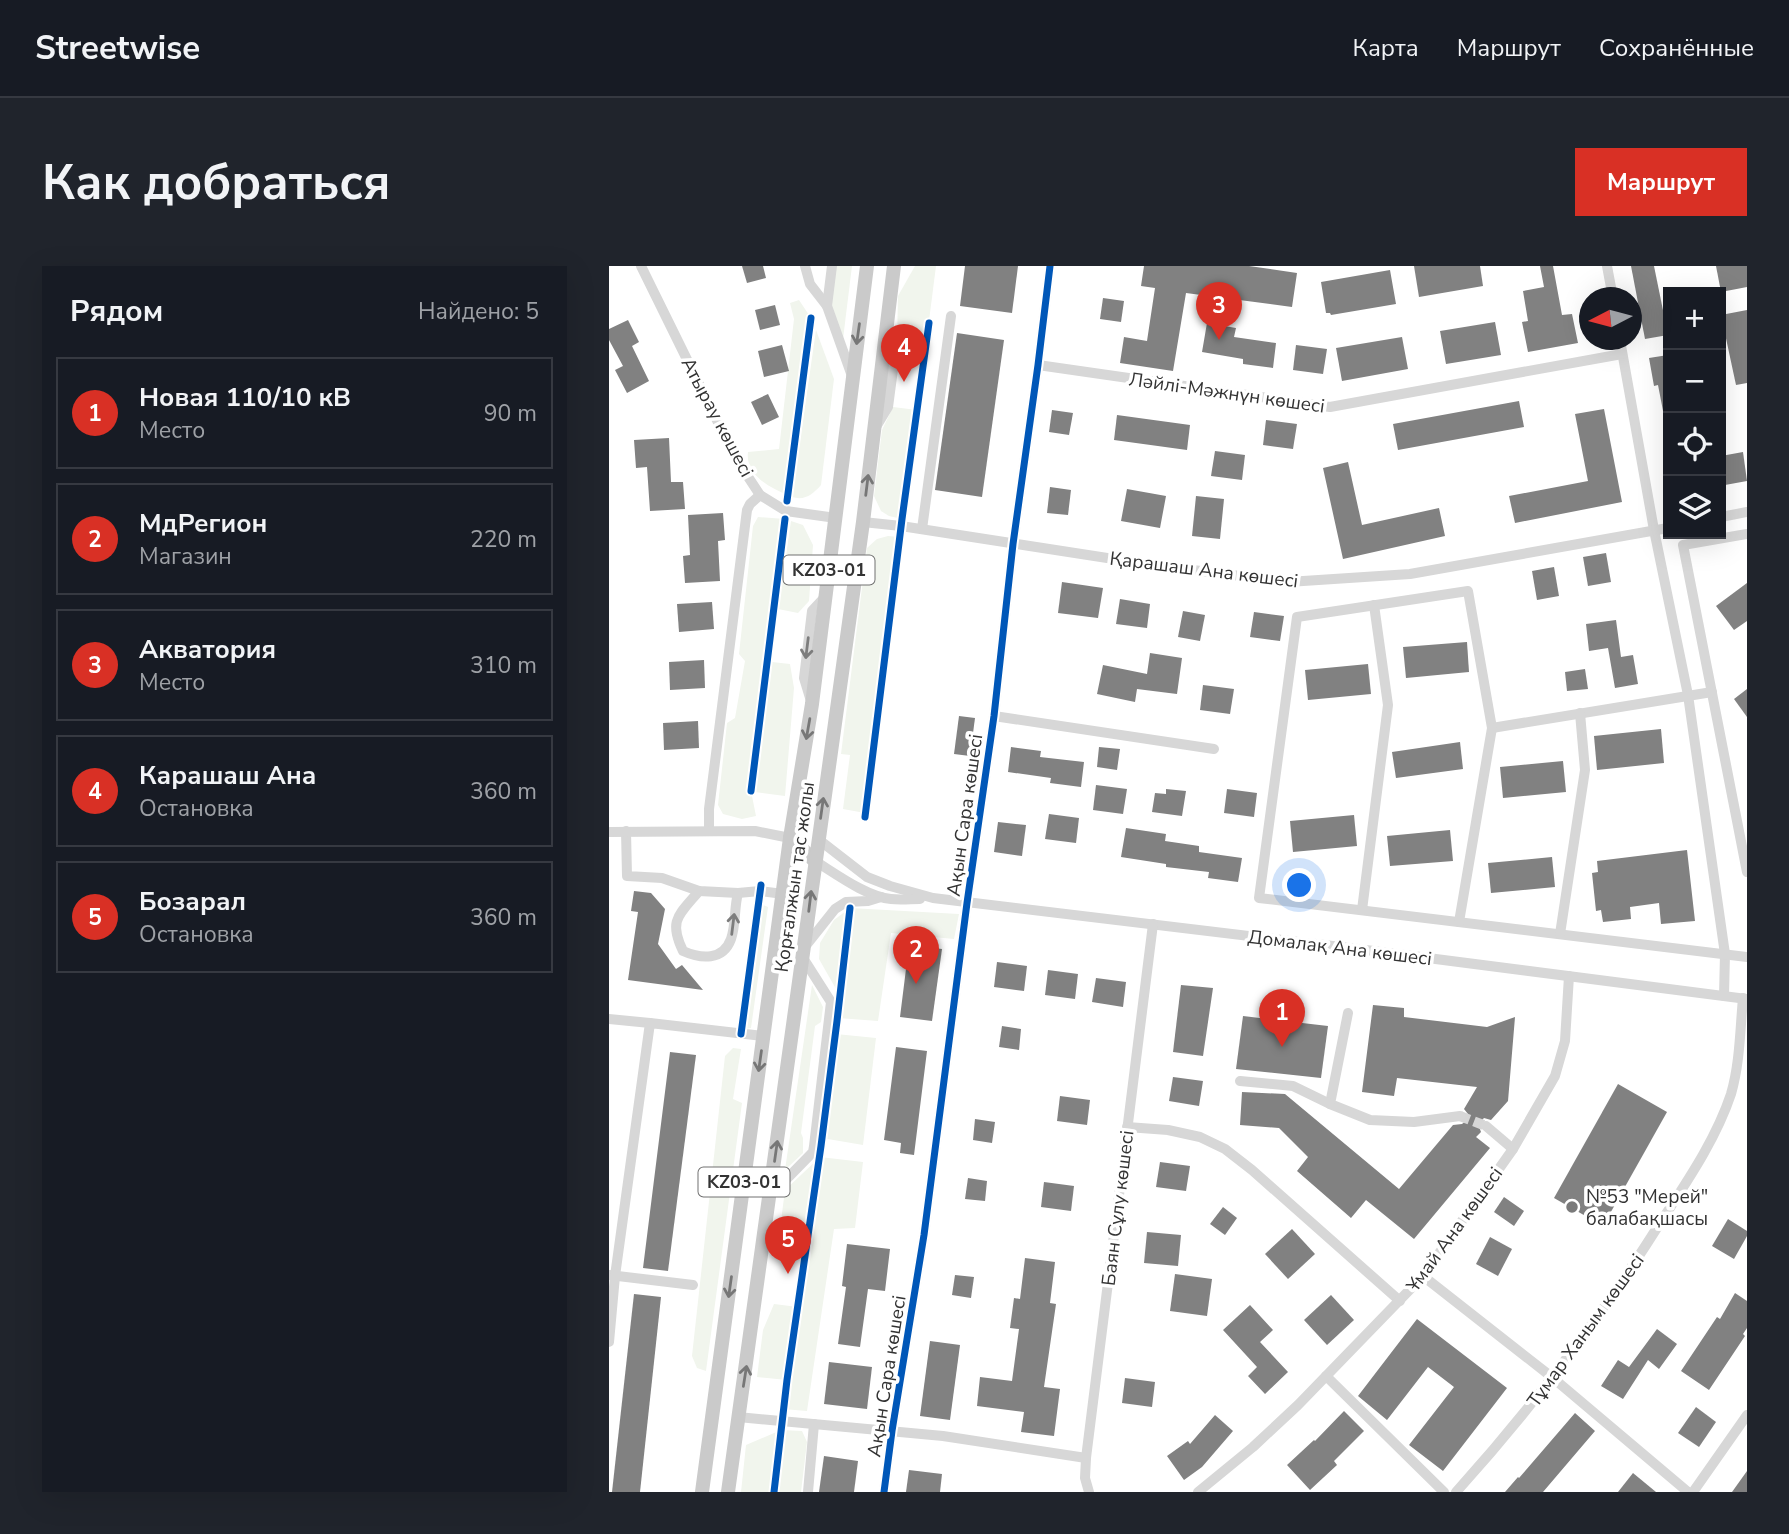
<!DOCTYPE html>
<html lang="ru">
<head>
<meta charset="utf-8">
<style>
	body { margin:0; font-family:"Nunito Sans",sans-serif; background:#20242c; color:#f1f3f6 }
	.controls { position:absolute; right:21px; top:21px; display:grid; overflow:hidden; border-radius:0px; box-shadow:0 7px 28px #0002 }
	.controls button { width:63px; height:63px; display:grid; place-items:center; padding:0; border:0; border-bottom:2px solid #363941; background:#171b24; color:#f1f3f6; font:35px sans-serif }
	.compass { position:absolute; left:970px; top:21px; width:63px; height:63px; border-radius:50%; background:#171b24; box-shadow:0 7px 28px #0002; rotate:264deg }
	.you { position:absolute; left:691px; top:620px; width:24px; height:24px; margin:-18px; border:5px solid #fff; border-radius:50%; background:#1a73e8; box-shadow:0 0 0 10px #1a73e833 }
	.badge { display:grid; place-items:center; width:46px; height:46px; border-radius:50%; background:#d93025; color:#fff; font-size:23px; font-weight:700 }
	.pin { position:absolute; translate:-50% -58px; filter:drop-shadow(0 2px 4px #0008) }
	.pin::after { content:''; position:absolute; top:37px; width:24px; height:21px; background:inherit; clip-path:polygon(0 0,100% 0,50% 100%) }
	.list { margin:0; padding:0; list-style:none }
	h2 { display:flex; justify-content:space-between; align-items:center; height:91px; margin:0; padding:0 28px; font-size:30px }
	h2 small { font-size:23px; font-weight:400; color:#9ea1a6 }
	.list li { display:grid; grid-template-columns:46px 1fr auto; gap:21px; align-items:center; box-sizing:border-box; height:112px; margin:0 14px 14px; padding:0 14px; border:2px solid #363941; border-radius:0px }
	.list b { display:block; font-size:26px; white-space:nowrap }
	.list p { margin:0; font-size:23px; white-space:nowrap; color:#9ea1a6 }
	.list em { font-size:23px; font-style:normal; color:#9ea1a6 }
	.icon { flex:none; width:38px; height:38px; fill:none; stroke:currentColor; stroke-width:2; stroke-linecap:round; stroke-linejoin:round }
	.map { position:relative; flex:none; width:1138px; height:1226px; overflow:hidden; border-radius:0px }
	header { display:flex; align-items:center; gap:42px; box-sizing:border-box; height:98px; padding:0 35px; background:#171b24; border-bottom:2px solid #363941 }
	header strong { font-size:33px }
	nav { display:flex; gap:38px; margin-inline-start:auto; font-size:24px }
	.intro { display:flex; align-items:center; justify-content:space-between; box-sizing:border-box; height:168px; padding:0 42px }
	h1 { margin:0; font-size:49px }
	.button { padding:18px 32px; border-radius:0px; background:#d93025; color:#fff; font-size:24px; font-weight:700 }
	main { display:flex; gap:42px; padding:0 42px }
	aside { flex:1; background:#171b24; border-radius:0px; box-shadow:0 7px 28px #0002 }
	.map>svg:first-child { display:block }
</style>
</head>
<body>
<header>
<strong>Streetwise</strong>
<nav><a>Карта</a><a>Маршрут</a><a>Сохранённые</a></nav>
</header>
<div class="intro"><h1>Как добраться</h1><a class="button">Маршрут</a></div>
<main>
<aside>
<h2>Рядом<small>Найдено: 5</small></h2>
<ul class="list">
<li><span class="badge">1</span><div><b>Новая 110/10 кВ</b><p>Место</p></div><em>90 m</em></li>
<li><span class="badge">2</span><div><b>МдРегион</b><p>Магазин</p></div><em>220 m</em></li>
<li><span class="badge">3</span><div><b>Акватория</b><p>Место</p></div><em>310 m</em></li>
<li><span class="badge">4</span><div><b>Карашаш Ана</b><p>Остановка</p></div><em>360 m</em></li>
<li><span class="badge">5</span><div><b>Бозарал</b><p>Остановка</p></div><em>360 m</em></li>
</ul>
</aside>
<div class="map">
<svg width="1138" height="1226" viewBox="0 0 1138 1226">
	<rect width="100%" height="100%" fill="#fff"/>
	<!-- green -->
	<g fill="#f1f5ed">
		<path d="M227,0H243L234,73L222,39Z"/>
		<path d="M306,0H327L315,94H293L288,73L289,30Z"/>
		<path d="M190,34L202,52L178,229C160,221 136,209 139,186L170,183L185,53L181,37Z"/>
		<path d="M207,64L225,113L212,219C204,228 196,235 183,231Z"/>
		<path d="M284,141L308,144L293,253L280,250L272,245L265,230L273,164Z"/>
		<path d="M149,251L176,253L142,525L147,550L133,553L114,548L109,539L118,457L126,452L136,395L130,388L144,260Z"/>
		<path d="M182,255L194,259L204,279L200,335L189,347L169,343Z"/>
		<path d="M279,270L290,271L256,547L234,543L241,489L232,488L258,282L268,273Z"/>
		<path d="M163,396L181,398L185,422L176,530L146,526Z"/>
		<path d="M149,637L159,641L142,762L132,764Z"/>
		<path d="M241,642L350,648L345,673L282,667L269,755L229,752L231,730L210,693L211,677L225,654Z"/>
		<path d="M203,719L214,741L212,756L206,760L192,867L194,872V887L176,904Z"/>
		<path d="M227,768L267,772L254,879L213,872Z"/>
		<path d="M124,782L132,783L124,833L133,837L97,1105L88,1102L83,1090L116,790Z"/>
		<path d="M211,891L254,896L246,962L225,963L198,1145L174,1143L178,1114L148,1111L154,1064L165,1038L189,1041L197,982L169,978L176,924Z"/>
		<path d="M172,1164L193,1165L198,1176L192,1226H132L137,1179Z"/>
	</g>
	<!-- building -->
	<g fill="#818181">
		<path d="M133,0H154L157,12L138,17Z"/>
		<path d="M356,0H409L403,47L351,40Z"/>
		<path d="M535,0H640L688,7L683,41L577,27L564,105L511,97L515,71L538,75L546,22L532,20Z"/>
		<path d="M805,0H871L874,20L810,31Z"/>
		<path d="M931,0H944L953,49L963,48L969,77L919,86L913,56L919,55L914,25L935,21Z"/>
		<path d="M1022,0H1045L1059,69L1036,73Z"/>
		<path d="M1107,0H1138V21L1112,26Z"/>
		<path d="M781,4L787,38L722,49L721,47H717L712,16Z"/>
		<path d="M494,32L515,35L512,56L491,53Z"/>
		<path d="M166,39L171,59L151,64L146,44Z"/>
		<path d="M1138,44V117L1127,119L1112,49Z"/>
		<path d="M19,54L30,76L23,80L40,115L18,127L6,104L14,100L0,74V63Z"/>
		<path d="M886,56L892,89L837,98L831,65Z"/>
		<path d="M598,57L627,62L625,71L667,77L664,102L634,98V93L593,86Z"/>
		<path d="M348,67L395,74L373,231L326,224Z"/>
		<path d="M793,71L799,103L733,115L727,82Z"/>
		<path d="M173,79L180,105L155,111L149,85Z"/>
		<path d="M687,79L718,83L714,108L684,104Z"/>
		<path d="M1059,89V150H1055L1049,119L1045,120L1040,92Z"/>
		<path d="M159,128L170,151L153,159L142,136Z"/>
		<path d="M910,135L915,161L789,184L784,158Z"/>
		<path d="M995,143L1013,236L906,257L900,230L979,215L966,148Z"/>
		<path d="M443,144L464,147L460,169L440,166Z"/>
		<path d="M508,149L581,159L578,184L505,174Z"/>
		<path d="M657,154L688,158L684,183L654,179Z"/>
		<path d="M60,172L62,216H74L76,243L41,245L38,201L27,202L25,174Z"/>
		<path d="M606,185L636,189L633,214L602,210Z"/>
		<path d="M1134,186L1138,215L1116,219L1112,190Z"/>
		<path d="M739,196L753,259L830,242L836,270L734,293L714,202Z"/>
		<path d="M441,221L462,224L459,249L438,247Z"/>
		<path d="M518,223L557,230L551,262L512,255Z"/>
		<path d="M587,230L615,233L611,273L583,270Z"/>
		<path d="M114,247L116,274L109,275L111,315L76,317L74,290L81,289L79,249Z"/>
		<path d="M997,287L1002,316L979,320L974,291Z"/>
		<path d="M945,301L950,330L928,334L923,305Z"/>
		<path d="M453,316L494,322L489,352L449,347Z"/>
		<path d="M1138,317V355L1125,364L1107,340Z"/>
		<path d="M511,333L541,338L538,362L507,358Z"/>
		<path d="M103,336L105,363L70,366L68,338Z"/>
		<path d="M574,345L596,349L591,375L569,371Z"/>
		<path d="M645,346L675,350L671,375L641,371Z"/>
		<path d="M1007,354L1012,391L1024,389L1029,418L1006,422L999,382L980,385L977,358Z"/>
		<path d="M858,376L860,406L797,412L794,381Z"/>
		<path d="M541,387L573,392L568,428L528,423L526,436L488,428L494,399L538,408Z"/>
		<path d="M95,394L96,422L61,424L60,396Z"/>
		<path d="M759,398L762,428L699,434L696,404Z"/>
		<path d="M976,403L979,423L958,425L956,406Z"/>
		<path d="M594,419L625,423L621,448L591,444Z"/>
		<path d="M1138,423V451L1125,433Z"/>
		<path d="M350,450L366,452L361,490L345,488Z"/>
		<path d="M89,455L90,482L55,484L54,457Z"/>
		<path d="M1052,463L1055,497L988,504L985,470Z"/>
		<path d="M851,476L854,503L787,512L783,486Z"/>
		<path d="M402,481L432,485L431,491L475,496L472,521L441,517L442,512L399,506Z"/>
		<path d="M490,481L511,483L508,504L488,501Z"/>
		<path d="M954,495L957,526L894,532L891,501Z"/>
		<path d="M487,519L518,523L514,548L484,544Z"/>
		<path d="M557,523L577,525L573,550L543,546L546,527L557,528Z"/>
		<path d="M618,523L648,527L645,551L615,547Z"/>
		<path d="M440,548L470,552L467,577L436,573Z"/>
		<path d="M745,549L748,580L684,586L681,555Z"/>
		<path d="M389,556L417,559L413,590L385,586Z"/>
		<path d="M517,562L557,568L556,575L590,580V586L633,592L629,616L599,612L600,606L557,601V598L512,591Z"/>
		<path d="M841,564L844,595L781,600L778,570Z"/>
		<path d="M1078,584L1086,655L1052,658L1050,637L1021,641L1022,653L994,656L992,644L987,645L983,607L989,606L988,595Z"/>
		<path d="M943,591L946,621L882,627L879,597Z"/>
		<path d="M25,625L42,627L56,643L49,678L67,703L73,699L94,724L19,714L29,646L22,645Z"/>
		<path d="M300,679L333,683L323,755L291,751Z"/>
		<path d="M388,696L418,700L415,725L385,721Z"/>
		<path d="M439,704L469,708L466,733L436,729Z"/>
		<path d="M487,712L517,716L514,741L483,736Z"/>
		<path d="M572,719L604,722L594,790L564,786Z"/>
		<path d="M764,739L795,742V751L878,761L906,751L899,835L882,854L875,852L869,858L872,866L867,871L881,882L805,973L757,934L742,952L688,905L699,891L670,862L631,859L633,826L676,828L790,923L844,859L853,858L858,854L859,848L855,843L868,821L788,812L785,830L753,826Z"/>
		<path d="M634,750L719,760L712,812L627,803Z"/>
		<path d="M393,760L412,763L410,784L390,781Z"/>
		<path d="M287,781L318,785L305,889L291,887L292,877L275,874Z"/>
		<path d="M61,786L87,789L59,1005L34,1002Z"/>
		<path d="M564,811L594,815L590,840L560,835Z"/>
		<path d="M1009,818L1058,846L994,960L945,932Z"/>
		<path d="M451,830L481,834L478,859L448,855Z"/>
		<path d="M366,853L386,856L383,877L364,874Z"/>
		<path d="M551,896L581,900L577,925L547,921Z"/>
		<path d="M359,912L378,915L376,935L356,933Z"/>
		<path d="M435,916L465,920L462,945L432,941Z"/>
		<path d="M895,931L915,945L905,960L885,946Z"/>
		<path d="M614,941L628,952L616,969L601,958Z"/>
		<path d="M1119,953L1138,965V970L1125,993L1103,980Z"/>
		<path d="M683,963L706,988L679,1013L656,988Z"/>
		<path d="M538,966L572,969L569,1000L535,997Z"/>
		<path d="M881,971L903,983L889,1010L867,998Z"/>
		<path d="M238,978L281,983L276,1025L259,1023L251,1081L229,1078L237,1021L233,1020Z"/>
		<path d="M416,992L446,996L441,1037L447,1038L435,1121L451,1123L445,1170L412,1166L415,1146L368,1140L371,1111L403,1115L410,1063L401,1062L405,1032L411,1033Z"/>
		<path d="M566,1008L603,1013L598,1050L561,1045Z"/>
		<path d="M346,1009L365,1011L362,1032L343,1029Z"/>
		<path d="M1126,1027L1138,1035V1062L1134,1068L1136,1070L1100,1124L1072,1105L1108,1051L1111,1053Z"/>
		<path d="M25,1028L52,1031L31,1226H3Z"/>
		<path d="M722,1029L745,1054L718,1079L695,1054Z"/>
		<path d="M641,1039L664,1064L651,1076L679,1106L656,1128L639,1110L648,1101L614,1064Z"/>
		<path d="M808,1053L898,1122L834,1205L800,1179L845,1121L819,1101L778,1154L749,1130Z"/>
		<path d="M1048,1063L1068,1078L1050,1103L1039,1094L1014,1133L992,1120L1009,1094L1020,1101Z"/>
		<path d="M321,1075L351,1079L341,1154L311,1150Z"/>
		<path d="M220,1096L263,1101L258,1143L215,1138Z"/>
		<path d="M516,1112L546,1116L543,1141L513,1137Z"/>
		<path d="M1087,1141L1107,1156L1090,1181L1069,1167Z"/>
		<path d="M735,1145L755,1165L725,1195L728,1199L701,1224L678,1199L705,1174L706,1175Z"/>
		<path d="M966,1147L986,1165L934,1226H896L909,1211L910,1212Z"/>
		<path d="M606,1149L624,1165L593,1201L575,1214L558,1190L579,1175L581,1178Z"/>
		<path d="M215,1190L249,1195L245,1226H210Z"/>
		<path d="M300,1204L333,1208L331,1226H297Z"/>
		<path d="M1138,1205V1226H1123Z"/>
		<path d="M1024,1207L1047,1226H1009Z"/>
	</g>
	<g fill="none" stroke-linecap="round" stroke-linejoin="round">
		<!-- minor-tunnel -->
		<path stroke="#d6d6d6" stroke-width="10" stroke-dasharray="10 5" stroke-linecap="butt" d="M851,850L877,860"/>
		<!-- minor -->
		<g stroke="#d7d7d7" stroke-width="10">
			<path d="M32,0L126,191L151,229L177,245L227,252"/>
			<path d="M196,0L201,18L218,40"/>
			<path d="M223,0L218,40L243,110"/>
			<path d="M998,0L1004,32"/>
			<path d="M1011,74L1045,264L1079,429L1116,688L1115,730"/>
			<path d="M429,99L721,141L1013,88"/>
			<path d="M267,161L279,141L286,88L276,70"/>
			<path d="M1112,251L1138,246"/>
			<path d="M254,256L292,260L537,298L679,316L801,308L1059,262"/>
			<path d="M313,263L342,50"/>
			<path d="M1138,268L1074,279L1138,606"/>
			<path d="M1103,426L883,462L859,325L688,351L650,632L1138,691"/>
			<path d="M202,435L195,412L203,345L217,330"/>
			<path d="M385,450L605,483"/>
			<path d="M17,565L18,610L53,612L90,625L129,627L151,625L174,628"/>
			<path d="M100,565V543L138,244L141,238L151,229"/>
			<path d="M0,566L146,565L181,572"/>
			<path d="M209,573L258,611L281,620L324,632L749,683L1138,733"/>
			<path d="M206,595C227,608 258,631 282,633C291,634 302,633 311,633"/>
			<path d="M90,625C70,649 59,654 74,685C92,693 114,695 122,673C127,659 125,642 129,627"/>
			<path d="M753,644L779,439L765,339"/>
			<path d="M850,656L883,462"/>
			<path d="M951,668L976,504L971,447"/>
			<path d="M195,682L226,643L237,636L259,635L272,631"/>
			<path d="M739,747L721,838L761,854L805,856L851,850"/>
			<path d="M0,753L41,757"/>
			<path d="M631,815L684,820L721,838"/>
			<path d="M877,860L904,883"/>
			<path d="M518,861L559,864L591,871L616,883L643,904L791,1035"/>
			<path d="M161,930L204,886L205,880L222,736L194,692"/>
			<path d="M0,1009L84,1019"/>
			<path d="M814,1010L944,1112L1079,1226"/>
			<path d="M0,1076L6,1010L41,757L154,770"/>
			<path d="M717,1110L835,1226"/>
			<path d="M129,1151L334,1170L477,1192"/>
			<path d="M199,1226L205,1158"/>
			<path d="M275,1226L283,1165L315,969L358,637L385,450L404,278L429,99L441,0"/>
			<path d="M480,1226L476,1212L477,1192L544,658"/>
			<path d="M589,1226L644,1181L689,1139L814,1010L904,883L946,810L956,775L960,710"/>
			<path d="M847,1226C924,1141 992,1051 1053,954C1079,914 1107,873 1122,828C1131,797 1131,764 1134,732"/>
			<path d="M1084,1226L1138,1149"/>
		</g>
		<!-- major -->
		<g stroke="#cacaca" stroke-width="14">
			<path d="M181,572L206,595"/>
			<path d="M93,1226L181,572L203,438L258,0"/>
			<path d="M119,1226L254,256L285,0"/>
		</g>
		<!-- cycleway casing -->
		<g stroke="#fff" stroke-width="11">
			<g id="cycleway">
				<path d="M178,235L202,52"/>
				<path d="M142,525L176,253"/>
				<path d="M256,551L293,253L320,57"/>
				<path d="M132,768L152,619"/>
				<path d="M165,1226L178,1114L212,880L228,755L241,642"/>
				<path d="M275,1226L283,1165L315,969L358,637L385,450L404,278L429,99L441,0"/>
			</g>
		</g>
		<!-- cycleway -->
		<use href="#cycleway" stroke="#0057b8" stroke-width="7"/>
	</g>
	<!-- one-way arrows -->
	<defs><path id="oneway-shaft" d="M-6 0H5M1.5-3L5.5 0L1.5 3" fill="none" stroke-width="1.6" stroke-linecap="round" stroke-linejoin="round" transform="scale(1.75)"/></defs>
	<g stroke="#777">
		<use href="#oneway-shaft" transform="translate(249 68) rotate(98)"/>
		<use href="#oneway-shaft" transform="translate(258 219) rotate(-83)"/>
		<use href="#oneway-shaft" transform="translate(199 463) rotate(100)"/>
		<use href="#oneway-shaft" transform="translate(213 542) rotate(-82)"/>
		<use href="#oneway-shaft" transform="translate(201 635) rotate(-83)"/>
		<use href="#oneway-shaft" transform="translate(151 795) rotate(98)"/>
		<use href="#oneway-shaft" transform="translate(167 885) rotate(-82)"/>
		<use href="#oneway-shaft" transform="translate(121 1021) rotate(98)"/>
		<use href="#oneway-shaft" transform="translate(136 1110) rotate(-81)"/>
	</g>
	<g stroke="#7d7d7d">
		<use href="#oneway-shaft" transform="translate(198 382) rotate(97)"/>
		<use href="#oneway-shaft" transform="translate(124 658) rotate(-83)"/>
	</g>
	<!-- markers -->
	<circle fill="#7a7a7a" stroke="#fff" stroke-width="2.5" cx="963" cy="941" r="7"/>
	<g text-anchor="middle" stroke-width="7" stroke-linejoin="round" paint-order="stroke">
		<!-- shield labels -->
		<g fill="#fff" stroke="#707070" stroke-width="2">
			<rect x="174.5" y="289.5" width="91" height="29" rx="5"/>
			<rect x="89.5" y="901.5" width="91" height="29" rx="5"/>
		</g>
		<g font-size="18" font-weight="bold" fill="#333">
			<text x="220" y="310">KZ03-01</text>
			<text x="135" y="922">KZ03-01</text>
		</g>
		<!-- street labels -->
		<g font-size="19" fill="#333" stroke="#fff">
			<text transform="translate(618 126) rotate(8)" y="7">Ләйлі-Мәжнүн көшесі</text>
			<text transform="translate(109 151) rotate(62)" y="7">Атырау көшесі</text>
			<text transform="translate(595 303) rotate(7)" y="7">Қарашаш Ана көшесі</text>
			<text transform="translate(355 549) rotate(-82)" y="7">Ақын Сара көшесі</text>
			<text transform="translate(185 611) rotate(-82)" y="7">Қорғалжын тас жолы</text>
			<text transform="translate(731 681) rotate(7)" y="7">Домалақ Ана көшесі</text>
			<text transform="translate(508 942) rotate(-83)" y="7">Баян Сұлу көшесі</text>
			<text transform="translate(845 963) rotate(-54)" y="7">Ұмай Ана көшесі</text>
			<text transform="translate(976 1064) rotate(-54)" y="7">Тұмар Ханым көшесі</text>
			<text transform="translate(277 1110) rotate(-81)" y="7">Ақын Сара көшесі</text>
		</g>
		<!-- poi labels -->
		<g font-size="19" fill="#333" stroke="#fff" text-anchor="start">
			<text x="977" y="937">№53 "Мерей"<tspan x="977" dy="22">балабақшасы</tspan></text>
		</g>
	</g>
</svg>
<div class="controls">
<button>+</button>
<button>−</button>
<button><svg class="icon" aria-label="locate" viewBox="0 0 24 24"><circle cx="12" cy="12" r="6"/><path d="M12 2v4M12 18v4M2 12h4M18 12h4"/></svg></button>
<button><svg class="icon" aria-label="layers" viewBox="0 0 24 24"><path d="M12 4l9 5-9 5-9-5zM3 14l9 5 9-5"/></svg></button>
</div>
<svg class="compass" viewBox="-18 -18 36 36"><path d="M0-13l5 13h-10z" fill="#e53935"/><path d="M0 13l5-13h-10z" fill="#9ea1a6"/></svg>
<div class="you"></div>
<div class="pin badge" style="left:673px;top:781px">1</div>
<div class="pin badge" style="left:307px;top:718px">2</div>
<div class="pin badge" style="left:610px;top:74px">3</div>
<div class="pin badge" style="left:295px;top:116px">4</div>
<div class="pin badge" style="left:179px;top:1008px">5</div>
</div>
</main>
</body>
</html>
